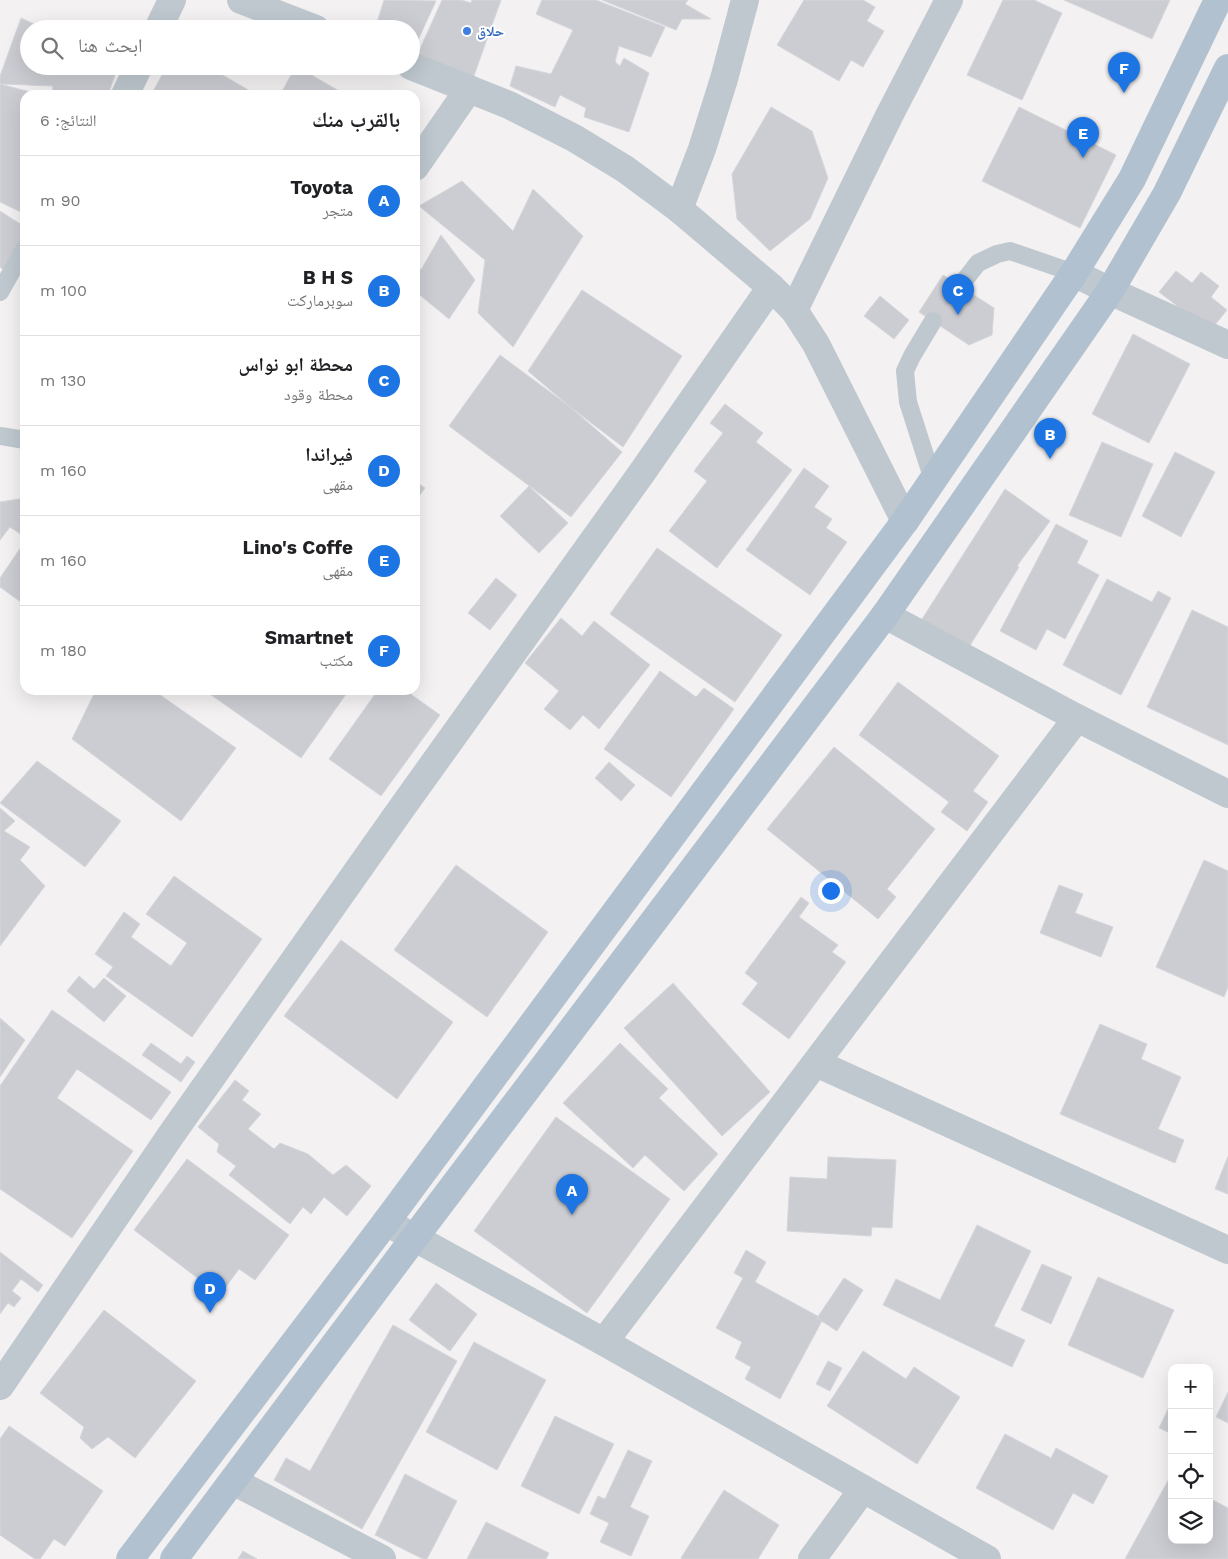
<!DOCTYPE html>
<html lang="ar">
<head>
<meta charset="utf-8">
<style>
	body { margin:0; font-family:"Work Sans","Noto Naskh Arabic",sans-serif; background:#f6f6f6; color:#202124; direction:rtl }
	.controls { position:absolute; right:15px; bottom:15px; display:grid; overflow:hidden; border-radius:10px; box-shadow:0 5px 20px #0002 }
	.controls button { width:45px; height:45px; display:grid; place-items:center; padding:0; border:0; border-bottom:1px solid #e0e0e0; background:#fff; color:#202124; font:25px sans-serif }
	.you { position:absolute; left:830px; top:890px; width:18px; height:18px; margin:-12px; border:4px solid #fff; border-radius:50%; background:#1a73e8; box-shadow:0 0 0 8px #1a73e833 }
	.badge { display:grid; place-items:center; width:32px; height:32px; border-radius:50%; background:#1c75e2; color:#fff; font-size:16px; font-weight:700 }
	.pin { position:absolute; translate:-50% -41px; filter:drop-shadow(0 1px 2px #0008) }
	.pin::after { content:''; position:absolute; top:26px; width:18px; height:15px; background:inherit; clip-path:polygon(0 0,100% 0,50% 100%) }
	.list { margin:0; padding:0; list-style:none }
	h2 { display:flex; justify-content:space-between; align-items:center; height:65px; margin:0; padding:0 20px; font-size:21px }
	h2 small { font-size:16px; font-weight:400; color:#757577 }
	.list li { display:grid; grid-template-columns:32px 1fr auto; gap:15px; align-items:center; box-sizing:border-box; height:90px; padding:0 20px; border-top:1px solid #e0e0e0 }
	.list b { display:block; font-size:19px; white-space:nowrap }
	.list p { margin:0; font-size:16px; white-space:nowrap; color:#757577 }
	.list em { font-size:16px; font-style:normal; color:#757577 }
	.icon { flex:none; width:28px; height:28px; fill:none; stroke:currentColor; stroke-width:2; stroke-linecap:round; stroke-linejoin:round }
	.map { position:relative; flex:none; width:1228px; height:1559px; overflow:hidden; direction:ltr }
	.search { position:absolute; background:#fff; box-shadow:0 5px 20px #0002; left:20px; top:20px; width:400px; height:55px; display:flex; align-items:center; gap:12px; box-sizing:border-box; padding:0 18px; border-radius:28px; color:#757577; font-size:19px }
	.panel { position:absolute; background:#fff; box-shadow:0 5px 20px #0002; left:20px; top:90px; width:400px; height:605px; border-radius:15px; direction:rtl }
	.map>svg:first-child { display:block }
</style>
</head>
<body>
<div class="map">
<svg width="1228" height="1559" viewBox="0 0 1228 1559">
	<rect width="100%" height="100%" fill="#f3f1f1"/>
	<!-- building -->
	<g fill="#cbcdd3" stroke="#d5d7dc">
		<path d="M384,0L436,1L412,53L411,29H375Z"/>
		<path d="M442,0H461L471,3L472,0H501L471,84L414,62Z"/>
		<path d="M542,0H596L665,27L651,57L619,46L615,62L620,66L624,58L649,73L629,132L584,117L586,108L560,95L555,107L510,86L516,66L551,74L573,30L536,14Z"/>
		<path d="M602,0H688L685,4L711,19H682L676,30Z"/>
		<path d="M804,0H863L875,7L867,21L884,31L863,67L851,60L839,81L777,45Z"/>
		<path d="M1003,0H1034L1062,13L1022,100L967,75Z"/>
		<path d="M1064,0H1170L1152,39Z"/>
		<path d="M21,18L45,29H29V66H118L108,95H52L53,86L0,84V76Z"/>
		<path d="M167,66H207L257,95H151Z"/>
		<path d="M296,66L346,95H280Z"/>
		<path d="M0,84L42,95H25V214L0,202Z"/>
		<path d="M771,107L812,131L828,178L810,219L770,251L737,219L732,174Z"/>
		<path d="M1019,107L1116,155L1080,228L982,181Z"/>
		<path d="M462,181L513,231L533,189L583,236L513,347L478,313L485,260L419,206Z"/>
		<path d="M0,211L25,227V241L5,271L0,267Z"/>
		<path d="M441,235L475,280L449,319L415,291V263L421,270Z"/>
		<path d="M1176,271L1192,283L1201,272L1219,286L1211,297L1227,310L1210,331L1159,292Z"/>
		<path d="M943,275L994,308L992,335L969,345L919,312Z"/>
		<path d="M582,290L682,356L623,447L569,406L528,371Z"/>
		<path d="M880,296L909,320L894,339L864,316Z"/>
		<path d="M1133,334L1190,364L1149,443L1092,414Z"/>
		<path d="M500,355L569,406L622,452L571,517L449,426Z"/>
		<path d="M725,404L763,433L756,442L792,470L717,568L669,531L707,481L694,471L723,433L710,423Z"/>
		<path d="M1102,442L1153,464L1121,537L1069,515Z"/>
		<path d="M1175,452L1215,472L1181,537L1142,516Z"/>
		<path d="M804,468L829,486L814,507L832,519L826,528L847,542L810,595L746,550Z"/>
		<path d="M415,481L425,488L415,502Z"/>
		<path d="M529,486L568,523L539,553L500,516Z"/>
		<path d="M1005,489L1050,521L1017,566L1019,567L964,655L915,630Z"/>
		<path d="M25,498V537L10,527L0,540V502Z"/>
		<path d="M1056,524L1088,541L1077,563L1099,575L1065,639L1047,629L1036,650L1000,631Z"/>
		<path d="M23,544L25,546V605L0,587V578Z"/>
		<path d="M657,548L782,635L735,702L610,614Z"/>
		<path d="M496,578L517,595L490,630L468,613Z"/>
		<path d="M1107,579L1152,602L1158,591L1171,598L1121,695L1063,665Z"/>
		<path d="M1192,610L1228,627V745L1147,707Z"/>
		<path d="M561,618L582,636L594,621L650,665L599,729L583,715L570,730L544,709L559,691L525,663Z"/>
		<path d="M660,671L696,697L704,688L734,709L671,797L604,749Z"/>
		<path d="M898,682L999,756L973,791L988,802L967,831L941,812L949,802L859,735Z"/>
		<path d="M96,690H153L236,748L181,821L72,739Z"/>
		<path d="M204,690H349L301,758Z"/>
		<path d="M378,690H405L440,715L381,796L329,759Z"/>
		<path d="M834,747L935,829L887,889L896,897L878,919L767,829Z"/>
		<path d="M37,761L121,821L85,867L0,803Z"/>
		<path d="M609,762L635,785L621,801L595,778Z"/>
		<path d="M0,808L15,821L4,831L30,847L20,860L45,886L0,946Z"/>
		<path d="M1204,860L1228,871V987L1224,997L1156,967Z"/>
		<path d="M456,865L548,932L487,1017L394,950Z"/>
		<path d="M174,876L262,939L192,1037L106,976L113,967L95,954L124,912L140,924L131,937L171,966L187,943L146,914Z"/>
		<path d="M1059,885L1083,894L1075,913L1113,927L1101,957L1040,933Z"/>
		<path d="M801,897L809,903L799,917L838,945L832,952L846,962L789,1039L742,1004L758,983L745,973Z"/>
		<path d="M341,940L453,1022L397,1099L284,1016Z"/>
		<path d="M79,976L94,989L104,978L126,996L104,1022L67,991Z"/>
		<path d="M673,983L770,1092L722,1136L624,1028Z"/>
		<path d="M52,1010L171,1092L151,1120L77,1069L57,1098L133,1151L72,1238L0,1189V1086Z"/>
		<path d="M0,1018L25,1040L0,1077Z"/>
		<path d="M1100,1024L1147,1044L1141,1059L1181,1077L1158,1129L1184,1140L1175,1163L1060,1114Z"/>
		<path d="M151,1043L181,1064L187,1056L195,1062L181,1082L142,1055Z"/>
		<path d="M620,1043L668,1089L659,1098L718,1154L684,1191L645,1155L633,1168L563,1103Z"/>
		<path d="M235,1080L249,1091L242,1100L261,1114L248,1129L274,1149L280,1143L308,1154L333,1175L346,1165L371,1186L347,1216L324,1197L311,1214L303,1207L290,1224L229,1175L236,1166L217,1152L219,1144L198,1127Z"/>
		<path d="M556,1117L670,1199L587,1313L474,1231Z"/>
		<path d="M1228,1156V1194L1215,1189Z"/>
		<path d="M828,1157L896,1160L892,1228L872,1227L871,1236L787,1231L790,1177L827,1179Z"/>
		<path d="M187,1159L289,1235L255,1280L239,1269L220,1295L134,1230Z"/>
		<path d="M977,1225L1031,1251L994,1326L1025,1340L1012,1367L883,1305L896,1279L940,1300Z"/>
		<path d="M746,1250L766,1262L755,1282L823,1319L780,1399L745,1379L751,1367L735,1358L742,1342L716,1328L743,1278L734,1273Z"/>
		<path d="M0,1252L43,1285L38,1292L21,1279L12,1291L21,1298L14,1307L8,1303L0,1314Z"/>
		<path d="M1042,1264L1072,1277L1051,1324L1021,1310Z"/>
		<path d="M1098,1277L1174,1310L1143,1378L1068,1345Z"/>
		<path d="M844,1278L863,1290L837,1331L817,1318Z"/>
		<path d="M436,1283L477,1314L450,1351L409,1320Z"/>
		<path d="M104,1310L196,1381L135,1458L108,1437L92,1449L80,1438L84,1427L40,1393Z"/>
		<path d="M393,1325L457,1361L362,1529L274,1480L286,1458L310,1471Z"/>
		<path d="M474,1342L546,1380L497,1470L426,1432Z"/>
		<path d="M863,1351L906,1379L914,1367L960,1397L917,1464L827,1406Z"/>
		<path d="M828,1361L842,1368L830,1391L816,1384Z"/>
		<path d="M1228,1392V1423L1216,1417Z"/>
		<path d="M1170,1405L1172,1406V1434L1159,1428Z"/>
		<path d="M555,1416L614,1444L579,1514L521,1486Z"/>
		<path d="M9,1426L103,1491L65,1546L54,1539L40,1559H35L0,1535V1439Z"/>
		<path d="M1005,1434L1051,1458L1056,1448L1108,1476L1093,1504L1073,1493L1053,1530L976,1488Z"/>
		<path d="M628,1450L652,1461L630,1507L649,1516L631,1556L600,1542L609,1523L590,1514L598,1496L605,1499Z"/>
		<path d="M405,1474L457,1501L427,1559H423L375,1535Z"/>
		<path d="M1170,1477L1172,1478V1540H1209V1498L1228,1508V1559H1125Z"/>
		<path d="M724,1490L779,1525L758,1559H682L681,1558Z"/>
		<path d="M486,1522L549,1553L546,1559H467Z"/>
		<path d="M243,1551L257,1559H238Z"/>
	</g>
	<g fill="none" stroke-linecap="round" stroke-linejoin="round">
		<!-- lane -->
		<g stroke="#bfc8cf" stroke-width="18">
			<path d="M960,286L978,263L997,254L1010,251L1074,273"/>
			<path d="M0,292L25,248"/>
			<path d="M0,436L25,440"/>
			<path d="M933,480L908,402L905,371L912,356L933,321"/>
		</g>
		<!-- street -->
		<g stroke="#bfc8cf" stroke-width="28">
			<path d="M241,0L316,29"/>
			<path d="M158,29L172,0"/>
			<path d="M411,66L509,105L574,138L625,169L679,209L771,287L794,310L816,344L905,521"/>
			<path d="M125,95L139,66"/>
			<path d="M415,167L469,89"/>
			<path d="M679,209L702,149L724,79L745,0"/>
			<path d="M1074,273L1110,291L1228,345"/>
			<path d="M794,310L890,114L949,0"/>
			<path d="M885,615L1077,718L1228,794"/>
			<path d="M816,1063L1228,1250"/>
			<path d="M386,1222L604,1342L987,1559"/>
			<path d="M604,1342L1077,718"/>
			<path d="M0,1386L171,1135L401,809L641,474L771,287"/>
			<path d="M233,1481L382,1559"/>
			<path d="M812,1559L863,1489"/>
		</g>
		<!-- primary -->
		<g stroke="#b1c1cf" stroke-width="28">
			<path d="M130,1559L386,1222L905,521L1074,273L1132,179L1218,0"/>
			<path d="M174,1559L415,1237L885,615L1110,291L1167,193L1228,68"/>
		</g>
	</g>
	<!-- markers -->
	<circle fill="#3f7fe0" stroke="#fff" stroke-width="2" cx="467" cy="31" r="5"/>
	<g text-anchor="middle" stroke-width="4" stroke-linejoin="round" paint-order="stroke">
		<!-- shop labels -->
		<g font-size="14" font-weight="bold" fill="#366cbe" stroke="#fff" text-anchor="start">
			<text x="477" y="36">حلاق</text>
		</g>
	</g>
</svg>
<div class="controls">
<button>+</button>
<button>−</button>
<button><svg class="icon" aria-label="locate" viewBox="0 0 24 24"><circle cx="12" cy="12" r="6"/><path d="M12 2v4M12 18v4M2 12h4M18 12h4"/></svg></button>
<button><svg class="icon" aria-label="layers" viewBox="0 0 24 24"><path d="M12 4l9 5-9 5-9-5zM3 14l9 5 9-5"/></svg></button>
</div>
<div class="you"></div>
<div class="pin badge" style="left:572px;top:1215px">A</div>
<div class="pin badge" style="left:1050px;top:459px">B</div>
<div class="pin badge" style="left:958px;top:315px">C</div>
<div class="pin badge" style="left:210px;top:1313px">D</div>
<div class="pin badge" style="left:1083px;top:158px">E</div>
<div class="pin badge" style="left:1124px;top:93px">F</div>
<div class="search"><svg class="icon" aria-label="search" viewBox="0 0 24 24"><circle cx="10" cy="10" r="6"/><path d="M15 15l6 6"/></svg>ابحث هنا</div>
<section class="panel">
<h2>بالقرب منك<small>النتائج: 6</small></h2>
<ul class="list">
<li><span class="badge">A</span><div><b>Toyota</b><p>متجر</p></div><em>90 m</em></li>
<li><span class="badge">B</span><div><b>B H S</b><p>سوبرماركت</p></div><em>100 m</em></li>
<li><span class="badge">C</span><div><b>محطة ابو نواس</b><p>محطة وقود</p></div><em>130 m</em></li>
<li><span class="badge">D</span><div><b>فيراندا</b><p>مقهى</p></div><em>160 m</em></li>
<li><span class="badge">E</span><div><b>Lino's Coffe</b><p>مقهى</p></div><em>160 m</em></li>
<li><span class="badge">F</span><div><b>Smartnet</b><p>مكتب</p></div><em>180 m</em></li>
</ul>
</section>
</div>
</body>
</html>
